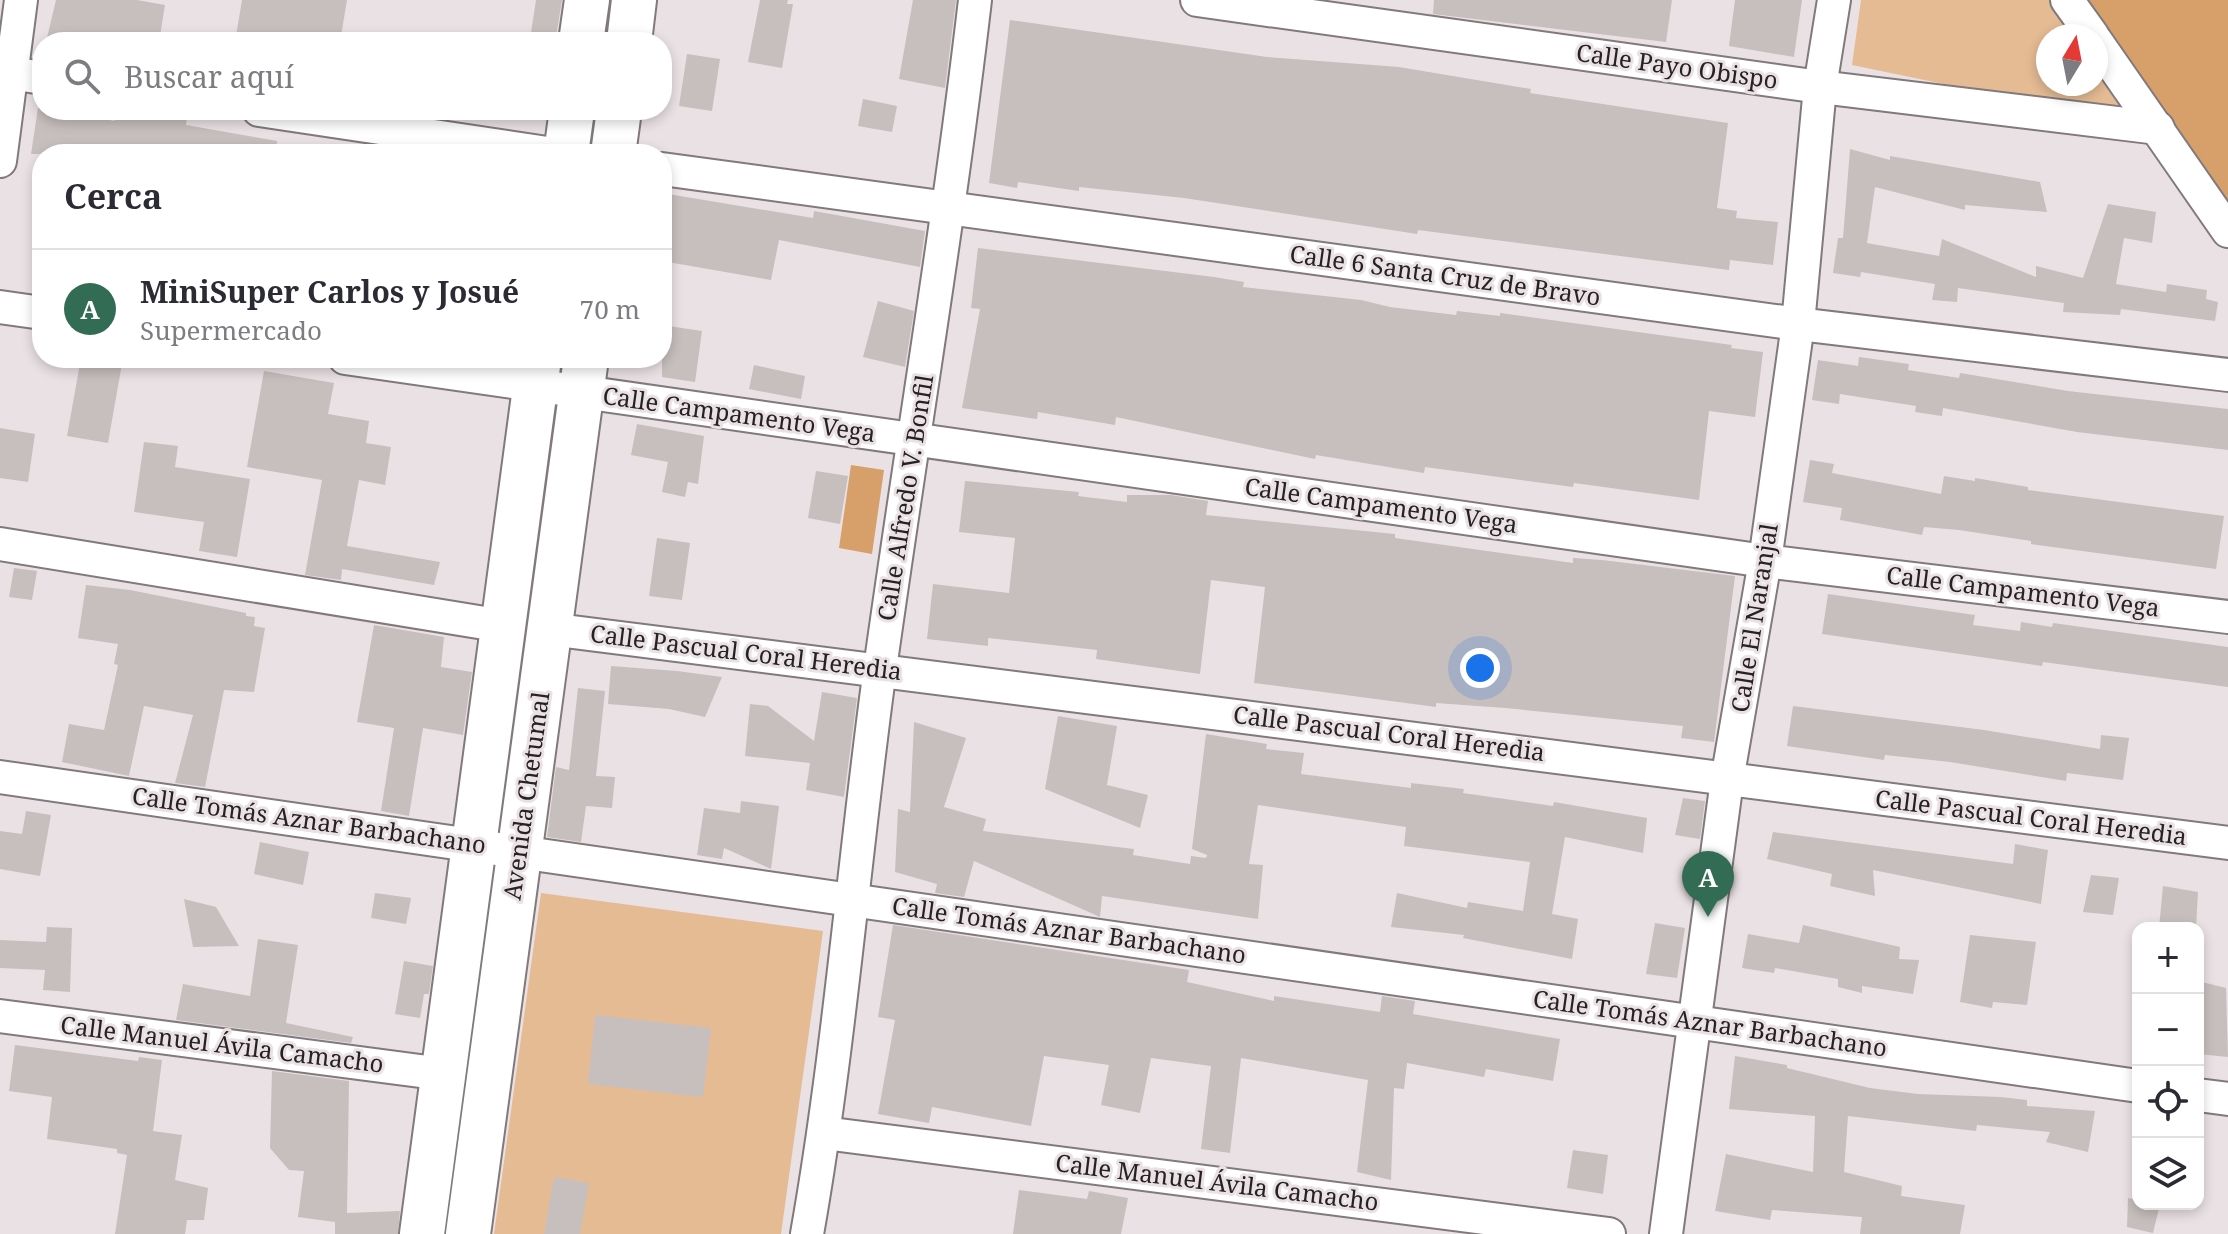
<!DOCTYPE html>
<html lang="es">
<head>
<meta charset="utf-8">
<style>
	body { margin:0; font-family:"Noto Serif",serif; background:#f2f2f3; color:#2b2b33 }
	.controls { position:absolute; right:24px; bottom:24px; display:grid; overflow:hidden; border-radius:16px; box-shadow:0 4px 12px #0003 }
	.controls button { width:72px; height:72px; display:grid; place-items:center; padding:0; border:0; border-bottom:2px solid #e1e1e2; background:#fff; color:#2b2b33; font:40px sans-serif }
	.compass { position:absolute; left:2036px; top:24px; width:72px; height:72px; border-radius:50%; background:#fff; box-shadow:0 4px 12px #0003; rotate:10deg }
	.you { position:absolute; left:1480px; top:668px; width:28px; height:28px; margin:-20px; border:6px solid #fff; border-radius:50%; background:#1a73e8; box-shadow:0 0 0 12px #1a73e833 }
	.badge { display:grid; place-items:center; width:52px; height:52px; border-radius:50%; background:#336c54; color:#fff; font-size:26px; font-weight:700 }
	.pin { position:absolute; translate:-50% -66px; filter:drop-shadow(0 2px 4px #0008) }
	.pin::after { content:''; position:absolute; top:42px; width:28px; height:24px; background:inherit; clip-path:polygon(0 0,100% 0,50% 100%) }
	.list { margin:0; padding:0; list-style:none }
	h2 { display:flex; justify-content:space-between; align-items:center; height:104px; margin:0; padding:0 32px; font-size:34px }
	h2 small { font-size:26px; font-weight:400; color:#7c7c81 }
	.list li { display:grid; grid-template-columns:52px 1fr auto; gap:24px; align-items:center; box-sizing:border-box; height:120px; padding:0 32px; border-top:2px solid #e1e1e2 }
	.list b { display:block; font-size:30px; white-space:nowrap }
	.list p { margin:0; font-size:26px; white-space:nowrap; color:#7c7c81 }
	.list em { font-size:26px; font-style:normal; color:#7c7c81 }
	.icon { flex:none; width:44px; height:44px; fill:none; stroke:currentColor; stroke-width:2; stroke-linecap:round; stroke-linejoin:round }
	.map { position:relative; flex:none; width:2228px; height:1234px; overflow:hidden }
	.search { position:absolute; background:#fff; box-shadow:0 4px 12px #0003; left:32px; top:32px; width:640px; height:88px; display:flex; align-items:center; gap:20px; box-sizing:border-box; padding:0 28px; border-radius:32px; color:#7c7c81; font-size:30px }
	.panel { position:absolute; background:#fff; box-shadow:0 4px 12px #0003; left:32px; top:144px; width:640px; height:224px; border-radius:32px }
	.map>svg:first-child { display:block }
</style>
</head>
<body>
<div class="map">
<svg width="2228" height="1234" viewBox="0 0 2228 1234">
	<rect width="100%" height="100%" fill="#eae1e4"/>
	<!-- green -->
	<g fill="#e5bb94">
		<path d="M1861,0H2064L2088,36H2048V84H2096V49L2146,126L1852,65Z"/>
		<path d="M541,893L823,931L781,1234H494Z"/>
	</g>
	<!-- forest -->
	<g fill="#d79f6a">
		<path d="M2064,0H2228V248Z"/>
		<path d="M851,465L884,470L872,554L839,548Z"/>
	</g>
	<!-- building -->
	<g fill="#c7bfbd">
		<path d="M56,0H137L165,5L159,42H46Z"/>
		<path d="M242,0H347L340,42H235Z"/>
		<path d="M536,0H562L556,37L531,33Z"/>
		<path d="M760,0H788L787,4H793L782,68L748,62Z"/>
		<path d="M913,0H956L945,88L899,79Z"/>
		<path d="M1434,0H1672L1666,42L1433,14Z"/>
		<path d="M1735,0H1802L1794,57L1729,46Z"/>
		<path d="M1010,20L1267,57L1399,67L1531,89L1530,93L1728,123L1717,208L1737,211L1736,218L1778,222L1773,265L1730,260L1729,270L1418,230L1417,234L1184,198L1079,187V191L1018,182L1017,188L989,183Z"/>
		<path d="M687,54L720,59L712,111L679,106Z"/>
		<path d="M863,99L897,106L892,132L858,126Z"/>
		<path d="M38,108L115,121L117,110L187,116L186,125L277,141L276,154H31Z"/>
		<path d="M1850,149L1890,160V156L2040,182L2047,212L1965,205V210L1875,187L1867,243L1939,256L1942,239L2036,277V266L2083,278L2108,204L2156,212L2152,243L2124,238L2116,284L2166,292L2167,284L2207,290L2206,299L2218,302L2215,321L2121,309L2120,315L2063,312L2064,303L1958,288L1957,302L1932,300L1935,284L1861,272L1860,277L1833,273L1838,238H1843Z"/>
		<path d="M662,193L813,218L814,211L925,231L920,267L779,240L771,280L662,261Z"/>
		<path d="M978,248L1214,277L1244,282L1243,287L1361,300L1390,307L1456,315L1457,311L1500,316V313L1732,345L1731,348L1763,352L1755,417L1709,411L1699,500L1574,483L1573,487L1425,467L1424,473L1316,455L1315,459L1116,417L1115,425L1038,412L1037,419L962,408L980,309L971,308Z"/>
		<path d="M878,301L914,311L905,367L863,357Z"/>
		<path d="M662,325L702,331L695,382L662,377Z"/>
		<path d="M1859,357L1909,364L1908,370L1959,378L1960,373L2068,391L2228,409V450L2077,432L1943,408L1942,416L1915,412L1916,406L1840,394L1839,404L1812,400L1818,360L1858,366Z"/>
		<path d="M81,358H123L108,443L67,436Z"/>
		<path d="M754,365L805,376L801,399L749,389Z"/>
		<path d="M264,371L334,383L328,414L369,421L366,443L391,447L385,485L359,480L347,546L440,562L434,585L342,569L341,580L305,575L322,480L247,467Z"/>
		<path d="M637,424L704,436L698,484L688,482L685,497L662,492L668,462L631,455Z"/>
		<path d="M0,428L35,434L28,482L0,478Z"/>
		<path d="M144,442L178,446L175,467L250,479L237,557L199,551L204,522L134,512Z"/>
		<path d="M1810,460L1834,464L1832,473L1941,494L1944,476L1975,481V478L2028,487V490L2224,516L2216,569L2031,544V541L1959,530L1924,527L1922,535L1840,520L1842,508L1803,502Z"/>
		<path d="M816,471L848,476L840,524L808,518Z"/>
		<path d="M965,481L1079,492L1078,496L1127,502V495H1171L1208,501L1206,515L1395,534V538L1573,563V558L1602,560L1735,576L1714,742L1681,738L1683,726L1505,708L1436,703V707L1254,683L1265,587L1211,580L1200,674L1096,659L1097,650L988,638V646L927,639L933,584L1009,593L1015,538L959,532Z"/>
		<path d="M657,538L690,543L682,600L649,596Z"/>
		<path d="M14,568L37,571L32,600L9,597Z"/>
		<path d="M86,585L130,590L246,613V616L255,617L254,626L265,628L254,692L224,690L205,787L175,783L193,715L144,706L129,776L62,762L69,724L104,730L118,665L114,664L118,644L78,638Z"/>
		<path d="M1828,594L1975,615L1973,625L2020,631L2021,622L2052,627L2053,623L2228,647V687L2043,662L2042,666L1822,634Z"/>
		<path d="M374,625L444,637L441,667L472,672L463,735L423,728L409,816L381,811L394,728L357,722Z"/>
		<path d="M611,666L677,671L722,677L705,717L669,709L608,704Z"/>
		<path d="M578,688L605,691L596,776L615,777L612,808L586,806L581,842L547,837L556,767L569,770Z"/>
		<path d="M822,692L857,698L844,797L806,790L810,763L745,756L750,704L768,706L814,741Z"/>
		<path d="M1793,706L1984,730L2100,749L2101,735L2129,738L2123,780L2067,773L2066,781L1950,762L1885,755L1884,760L1787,746Z"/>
		<path d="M1058,716L1117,726L1107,785L1148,795L1140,828L1045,789Z"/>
		<path d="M914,722L966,738L944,807L986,819L983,831L1134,849L1133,855L1190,864L1191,856L1206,858L1207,855L1192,849L1206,734L1267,744L1266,749L1304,753L1301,774L1411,788V783L1464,789L1463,793L1553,806L1554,802L1647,818L1643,853L1565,837L1552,914L1578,919L1572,959L1463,938L1464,935L1391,927L1397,893L1467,908L1468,902L1523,911L1530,862L1404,846L1406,827L1258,805L1249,864L1263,865L1258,919L1102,896L1100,917L974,861L964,897L935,893L937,884L895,872L898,809L910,812Z"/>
		<path d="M1683,798L1705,801L1700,839L1675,835Z"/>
		<path d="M741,801L779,806L771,869L724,848L722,859L697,855L704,808L740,813Z"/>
		<path d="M26,811L51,815L40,876L0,869V831L22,834Z"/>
		<path d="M1773,832L2013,864L2015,844L2048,850L2041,904L1873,870L1875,896L1830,886L1832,874L1767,859Z"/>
		<path d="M260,842L309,852L303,885L254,874Z"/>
		<path d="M2091,875L2119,878L2113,915L2083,912Z"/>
		<path d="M2163,886L2198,892L2196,928H2159Z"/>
		<path d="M375,893L411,898L406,924L371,918Z"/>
		<path d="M184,899L216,907L239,946L193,947Z"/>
		<path d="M1655,923L1685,928L1677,978L1646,974Z"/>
		<path d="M893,925L1189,970L1187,982L1274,1001V996L1380,1012L1382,996L1415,1001L1413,1014L1560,1039L1553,1081L1486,1069L1484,1077L1407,1063L1404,1089L1394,1088L1391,1180L1357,1172L1368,1080L1241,1058L1230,1153L1201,1149L1211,1066L1151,1058L1140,1113L1101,1105L1109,1065L1044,1056L1031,1126L932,1107L929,1123L878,1114L895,1020L878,1017Z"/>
		<path d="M1803,925L1900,947L1899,959L1919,960L1913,994L1862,986V993L1838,987V979L1775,968L1774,973L1742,968L1748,934L1799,943Z"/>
		<path d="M47,927L72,928L70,992L43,990L45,970L0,968V940L46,942Z"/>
		<path d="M1970,935L2036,942L2027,1005L1993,1002L1992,1008L1960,1002Z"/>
		<path d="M258,939L298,945L286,1023L353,1037L351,1043L176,1020L183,984L250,996Z"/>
		<path d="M404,961L433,966L429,994H424L420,1018L395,1014Z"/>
		<path d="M2198,981L2226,988L2228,1057L2198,1054Z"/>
		<path d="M595,1015L711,1028L703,1097L588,1084Z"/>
		<path d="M15,1045L138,1061L139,1057L162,1060L153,1131L182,1135L175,1180L208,1188L204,1220H187L185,1234H115L127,1155L117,1153V1149L47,1139L52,1097L9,1091Z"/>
		<path d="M1735,1056L1787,1065V1068L1870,1088L1918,1094L2001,1097L2027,1100V1106L2095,1111L2088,1152L2046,1142L2050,1132L1977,1125L1976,1131L1848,1116L1844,1172L1902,1186L1901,1196L1965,1205L1960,1234H1860L1862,1217L1772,1210L1770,1220L1715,1211L1726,1154L1813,1172L1815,1116L1729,1109Z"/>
		<path d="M272,1071L349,1081L347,1213L400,1211L398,1234H335V1222L298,1217L304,1171L289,1170L270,1148Z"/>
		<path d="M1573,1150L1608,1155L1603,1194L1567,1188Z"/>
		<path d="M554,1177L589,1183L580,1234H544Z"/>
		<path d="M1019,1190L1087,1199L1089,1191L1128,1198L1121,1234H1013Z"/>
		<path d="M2128,1198L2138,1200V1204H2160L2153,1233L2127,1227Z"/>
	</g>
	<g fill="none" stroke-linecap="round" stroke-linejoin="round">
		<!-- street casing -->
		<g stroke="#81797c" stroke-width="36">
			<g id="street">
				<path d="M1197,0L1820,87L2158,128"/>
				<path d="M2067,0L2093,36"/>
				<path d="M2096,41L2228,231"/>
				<path d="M0,71L42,78"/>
				<path d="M259,110L554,154"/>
				<path d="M0,161L21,0"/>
				<path d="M662,169L1798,324L2228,375"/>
				<path d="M0,307L42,313"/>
				<path d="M345,358L1765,561L2228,617"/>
				<path d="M0,544L503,626"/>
				<path d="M549,629C1109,698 1668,773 2228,843"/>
				<path d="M0,777L2138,1086"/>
				<path d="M0,1016L443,1074"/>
				<path d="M2198,1095L2228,1099"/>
				<path d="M824,1133L1609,1234"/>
				<path d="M807,1234C840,1047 854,857 880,669C911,446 949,224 975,0"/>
				<path d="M1666,1234L1727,780L1765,561L1798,324L1820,87L1834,0"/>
			</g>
		</g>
		<!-- secondary casing -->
		<g stroke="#81797c" stroke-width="48">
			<g id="secondary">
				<path d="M581,42L587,0"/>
				<path d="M629,42L634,0"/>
				<path d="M566,154L572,110"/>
				<path d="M613,154L619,110"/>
				<path d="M422,1234L539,358"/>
				<path d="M468,1234L586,358"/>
			</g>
		</g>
		<!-- street -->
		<use href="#street" stroke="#fff" stroke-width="32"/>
		<!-- secondary -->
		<use href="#secondary" stroke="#fff" stroke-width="44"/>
	</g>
	<g text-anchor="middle" stroke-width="6" stroke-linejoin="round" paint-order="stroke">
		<!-- street labels -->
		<g font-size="24" fill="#252223" stroke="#eae1e4">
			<text transform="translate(1677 67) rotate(8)" y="8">Calle Payo Obispo</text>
			<text transform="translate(1445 276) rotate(8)" y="8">Calle 6 Santa Cruz de Bravo</text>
			<text transform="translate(739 415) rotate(8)" y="8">Calle Campamento Vega</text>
			<text transform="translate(906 498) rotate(-81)" y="8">Calle Alfredo V. Bonfil</text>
			<text transform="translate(1381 506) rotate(8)" y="8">Calle Campamento Vega</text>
			<text transform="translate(2023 592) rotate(7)" y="8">Calle Campamento Vega</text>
			<text transform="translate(1755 618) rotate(-81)" y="8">Calle El Naranjal</text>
			<text transform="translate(746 653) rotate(7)" y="8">Calle Pascual Coral Heredia</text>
			<text transform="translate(1389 734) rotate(7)" y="8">Calle Pascual Coral Heredia</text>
			<text transform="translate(527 796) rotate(-82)" y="8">Avenida Chetumal</text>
			<text transform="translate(2031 818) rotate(7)" y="8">Calle Pascual Coral Heredia</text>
			<text transform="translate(309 821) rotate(8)" y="8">Calle Tomás Aznar Barbachano</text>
			<text transform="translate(1069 931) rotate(8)" y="8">Calle Tomás Aznar Barbachano</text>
			<text transform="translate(1710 1024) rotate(8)" y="8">Calle Tomás Aznar Barbachano</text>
			<text transform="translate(222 1045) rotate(7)" y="8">Calle Manuel Ávila Camacho</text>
			<text transform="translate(1217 1183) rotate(7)" y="8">Calle Manuel Ávila Camacho</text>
		</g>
	</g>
</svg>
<div class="controls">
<button>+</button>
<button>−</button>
<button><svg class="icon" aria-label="locate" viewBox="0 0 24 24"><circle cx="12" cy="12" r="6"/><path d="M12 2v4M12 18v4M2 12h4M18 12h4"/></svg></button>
<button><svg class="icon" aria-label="layers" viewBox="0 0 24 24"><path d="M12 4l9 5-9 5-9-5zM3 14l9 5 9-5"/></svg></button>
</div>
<svg class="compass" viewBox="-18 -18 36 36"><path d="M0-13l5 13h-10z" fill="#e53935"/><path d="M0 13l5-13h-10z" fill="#7c7c81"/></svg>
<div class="you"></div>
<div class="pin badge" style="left:1708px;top:917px">A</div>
<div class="search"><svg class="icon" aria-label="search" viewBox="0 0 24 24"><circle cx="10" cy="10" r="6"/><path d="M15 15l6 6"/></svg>Buscar aquí</div>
<section class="panel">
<h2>Cerca<small></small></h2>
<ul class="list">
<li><span class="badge">A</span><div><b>MiniSuper Carlos y Josué</b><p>Supermercado</p></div><em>70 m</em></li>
</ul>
</section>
</div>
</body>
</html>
